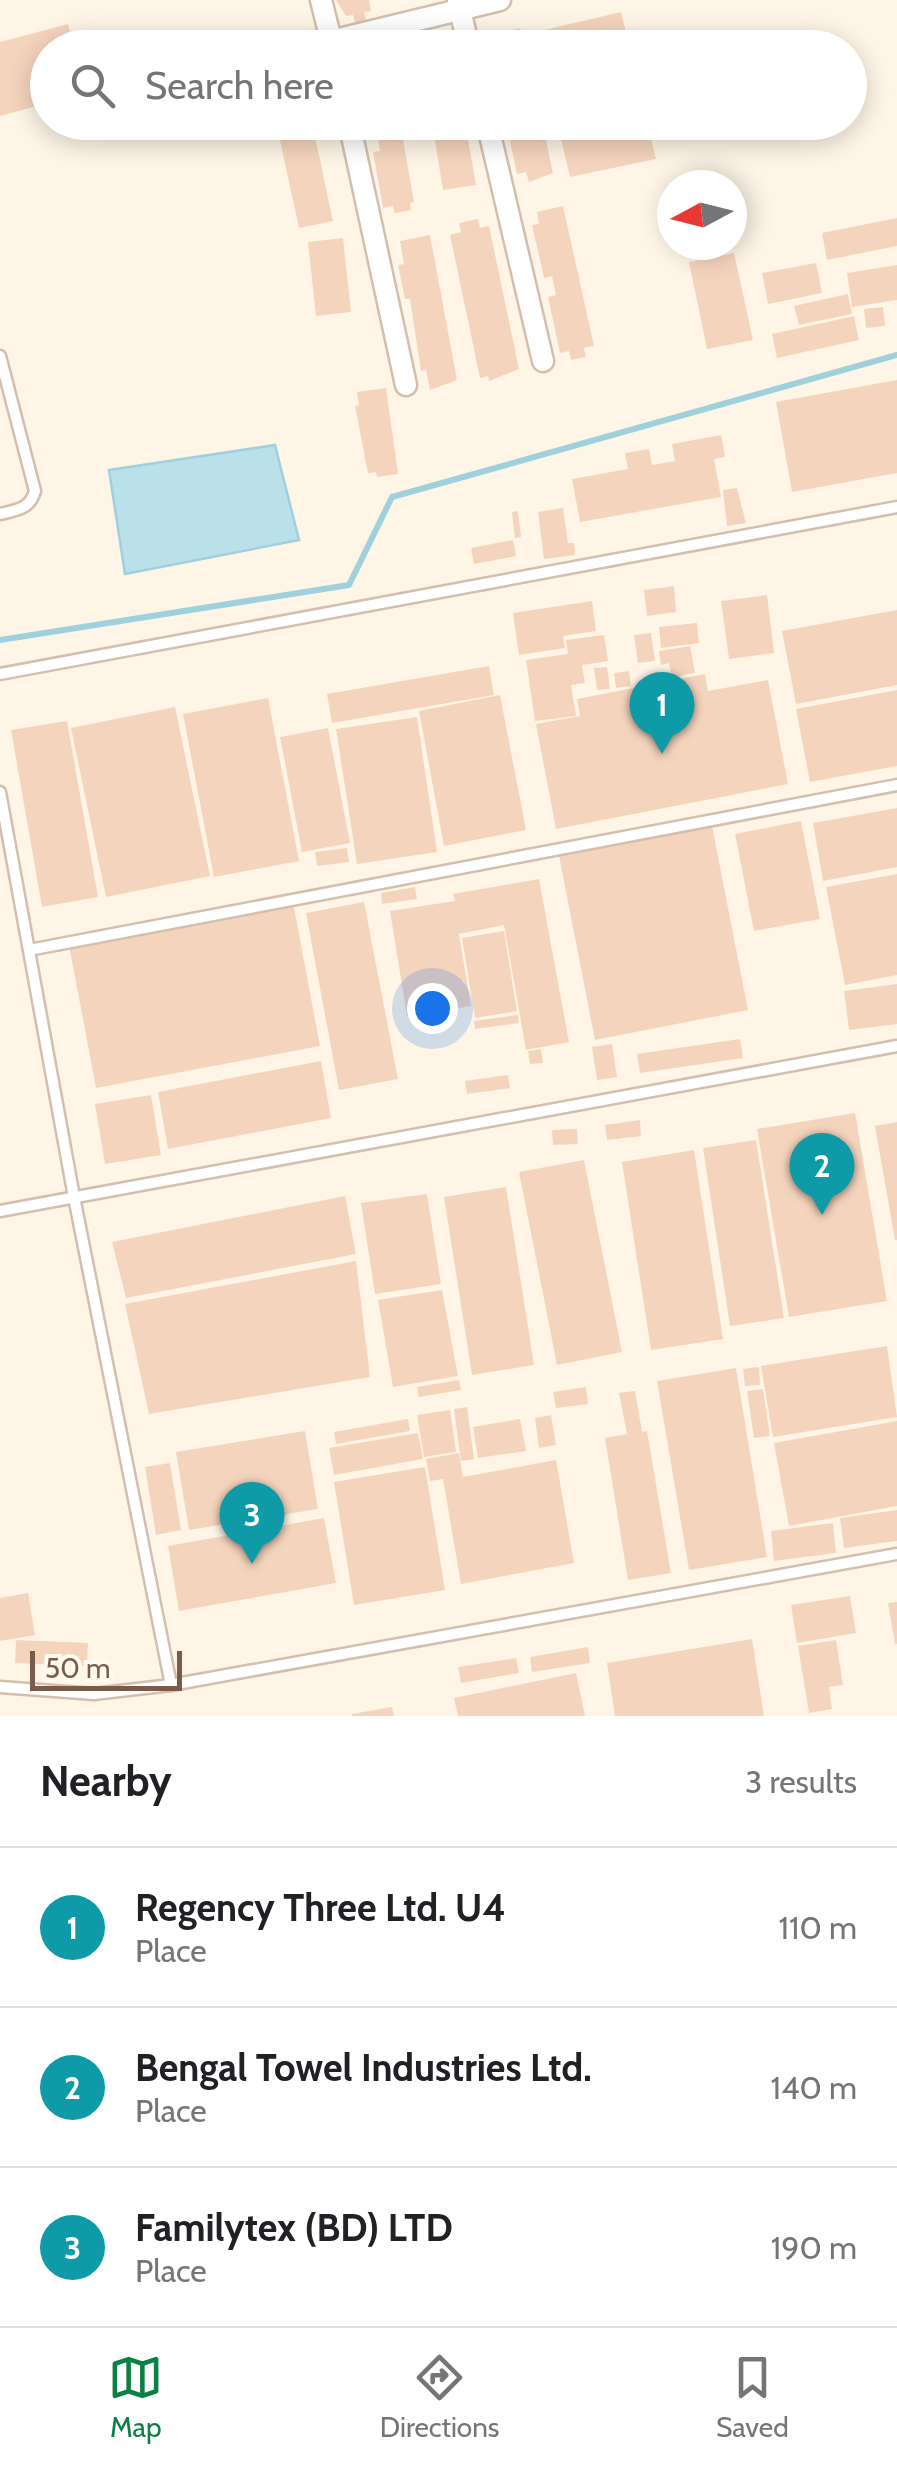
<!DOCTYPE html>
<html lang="en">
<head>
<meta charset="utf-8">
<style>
	body { margin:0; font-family:Cabin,sans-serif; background:#f6f6f6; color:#202124 }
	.compass { position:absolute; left:657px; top:170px; width:90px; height:90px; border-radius:50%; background:#fff; box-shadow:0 5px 25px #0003; rotate:263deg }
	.scale { position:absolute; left:30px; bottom:25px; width:152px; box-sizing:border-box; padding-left:10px; border:5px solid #7a5b49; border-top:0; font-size:28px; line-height:35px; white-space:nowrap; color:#7a5b49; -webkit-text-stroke:8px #fff9ef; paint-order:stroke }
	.you { position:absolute; left:432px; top:1008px; width:35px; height:35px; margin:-25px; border:8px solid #fff; border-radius:50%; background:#1a73e8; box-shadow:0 0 0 15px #1a73e833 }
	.badge { display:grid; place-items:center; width:65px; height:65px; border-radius:50%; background:#0b8043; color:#fff; font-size:32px; font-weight:700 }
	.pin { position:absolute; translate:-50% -82px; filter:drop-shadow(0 2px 5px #0008) }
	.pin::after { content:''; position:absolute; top:52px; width:35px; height:30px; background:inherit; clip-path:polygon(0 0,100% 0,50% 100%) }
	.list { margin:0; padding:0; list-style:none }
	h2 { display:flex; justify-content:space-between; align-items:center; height:130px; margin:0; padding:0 40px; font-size:42px }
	h2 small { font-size:32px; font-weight:400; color:#757577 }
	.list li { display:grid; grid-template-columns:65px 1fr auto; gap:30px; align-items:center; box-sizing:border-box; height:160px; padding:0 40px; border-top:2px solid #e0e0e0 }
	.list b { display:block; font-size:38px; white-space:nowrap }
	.list p { margin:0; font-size:32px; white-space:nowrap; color:#757577 }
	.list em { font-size:32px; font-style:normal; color:#757577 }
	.icon { flex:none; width:55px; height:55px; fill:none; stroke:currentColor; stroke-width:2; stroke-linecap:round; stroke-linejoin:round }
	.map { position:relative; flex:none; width:897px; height:1716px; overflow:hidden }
	.search { position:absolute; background:#fff; box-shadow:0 5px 25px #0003; left:30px; right:30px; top:30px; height:110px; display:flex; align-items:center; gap:25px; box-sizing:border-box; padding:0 35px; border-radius:55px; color:#757577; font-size:38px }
	.sheet { height:610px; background:#fff }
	nav { display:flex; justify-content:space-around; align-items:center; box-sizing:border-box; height:140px; border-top:2px solid #e0e0e0; background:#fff; font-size:28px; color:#757577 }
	nav a { display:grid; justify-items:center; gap:5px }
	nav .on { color:#0b8043 }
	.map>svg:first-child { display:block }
</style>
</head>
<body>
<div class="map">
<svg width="897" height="1716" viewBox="0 0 897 1716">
	<rect width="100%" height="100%" fill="#fef5e7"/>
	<!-- water -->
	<path fill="#bae1e9" stroke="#9fd1dc" stroke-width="2.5" d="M275,445L299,540L125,574L109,470Z"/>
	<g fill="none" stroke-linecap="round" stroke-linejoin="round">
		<!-- stream -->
		<path stroke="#9fd1dc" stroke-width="6" d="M0,640L349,585L392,497L897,355"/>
	</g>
	<!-- building -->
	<g fill="#f5d4bd">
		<path d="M336,0H369L371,11L364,12L366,20L355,23L353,15L346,16Z"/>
		<path d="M621,12L630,48H539L536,32Z"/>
		<path d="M68,24L74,48H48V103L0,116V42Z"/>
		<path d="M520,28L524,48H497L493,34Z"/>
		<path d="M440,40L441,48H418L417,44Z"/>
		<path d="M276,122H312L333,221L299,228Z"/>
		<path d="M363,122H400L414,202L410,203L411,210L395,213L393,206L383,208L373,152L380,151L377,133L366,135Z"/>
		<path d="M432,122H465L476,185L443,190Z"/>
		<path d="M506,122H542L553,173L529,182L526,172L517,174Z"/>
		<path d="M557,122H647L656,159L570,177Z"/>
		<path d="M563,206L594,346L584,348L586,357L571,360L569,351L560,353L548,297L556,295L552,276L544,278L532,225L539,224L537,212Z"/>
		<path d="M897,218V246L827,260L822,233Z"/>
		<path d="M478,219L480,228L489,226L519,369L489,381L488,376L480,378L450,235L461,232L459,223Z"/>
		<path d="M430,235L457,380L430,390L426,370L421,371L410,299H405L398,265L404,264L400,241Z"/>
		<path d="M343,238L351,312L316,316L308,242Z"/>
		<path d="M734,253L753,340L707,349L689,262Z"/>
		<path d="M816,263L822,293L768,304L762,273Z"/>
		<path d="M897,265V300L852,307L847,273Z"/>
		<path d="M848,294L852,314L799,325L794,306Z"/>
		<path d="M883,307L885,326L866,328L864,309Z"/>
		<path d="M854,316L859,340L777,358L772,334Z"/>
		<path d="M897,380V473L792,492L776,402Z"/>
		<path d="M386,388L398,474L377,477L376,472L368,473L355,406L359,405L357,392Z"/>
		<path d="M721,435L725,457L714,459L721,497L580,522L572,479L628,469L625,453L649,449L652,465L675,461L672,444Z"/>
		<path d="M737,488L746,523L727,526L723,490Z"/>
		<path d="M563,508L568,543H574L575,555L544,559L538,512Z"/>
		<path d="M518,511L521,537L515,538L512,512Z"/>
		<path d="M513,540L516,556L474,564L471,548Z"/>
		<path d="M674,586L676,612L647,616L644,590Z"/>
		<path d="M767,595L774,653L729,659L721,601Z"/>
		<path d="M592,601L596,631L563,636L565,648L519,655L513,613Z"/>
		<path d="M897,610V685L796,704L782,631Z"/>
		<path d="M697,623L699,643L661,648L659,627Z"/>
		<path d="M651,633L655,661L638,663L634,635Z"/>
		<path d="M604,635L608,661L582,665L585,683L571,685L576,716L535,721L526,660L568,654L566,640Z"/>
		<path d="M690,646L695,673L672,677L669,663L661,665L659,651Z"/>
		<path d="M489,666L494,695L332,723L327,694Z"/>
		<path d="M607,667L610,689L597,690L594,668Z"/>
		<path d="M629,671L631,686L616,688L614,673Z"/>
		<path d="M705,674L708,691L768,680L788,784L556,829L536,724L580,716L577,699Z"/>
		<path d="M897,690V766L810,782L796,709Z"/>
		<path d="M500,695L526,830L444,846L419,711Z"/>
		<path d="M268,698L299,861L214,877L183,714Z"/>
		<path d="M175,707L210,876L106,897L71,728Z"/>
		<path d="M417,717L437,852L357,864L336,729Z"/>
		<path d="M67,721L98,897L42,907L11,730Z"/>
		<path d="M328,728L350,843L302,852L280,737Z"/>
		<path d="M897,808V867L823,881L813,823Z"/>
		<path d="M801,821L820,919L754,931L735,834Z"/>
		<path d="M712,826L748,1010L595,1040L559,856Z"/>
		<path d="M347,848L349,862L317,866L315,852Z"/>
		<path d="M897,874V975L845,985L826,887Z"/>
		<path d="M539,879L569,1042L526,1050L504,925L459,934L471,1006L407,1016L390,911L455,901L453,894Z"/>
		<path d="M415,887L417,899L382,904L381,893Z"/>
		<path d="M293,902L320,1046L96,1088L69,945Z"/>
		<path d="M364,902L398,1079L339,1090L306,913Z"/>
		<path d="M504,931L517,1011L475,1018L462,938Z"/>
		<path d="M897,984V1024L849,1030L844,991Z"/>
		<path d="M518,1015L519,1023L475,1029L474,1021Z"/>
		<path d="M740,1039L743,1058L640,1073L637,1054Z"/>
		<path d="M612,1044L617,1077L597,1080L592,1047Z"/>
		<path d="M541,1049L543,1063L530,1064L528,1051Z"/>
		<path d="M321,1061L331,1118L168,1149L158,1092Z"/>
		<path d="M508,1075L510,1088L467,1094L465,1081Z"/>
		<path d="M151,1095L161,1155L105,1164L95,1104Z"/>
		<path d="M855,1113L887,1301L789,1317L757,1129Z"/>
		<path d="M640,1120L641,1136L607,1140L605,1125Z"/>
		<path d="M897,1122V1240H895L875,1126Z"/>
		<path d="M577,1129L578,1144L553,1145L552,1130Z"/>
		<path d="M756,1140L784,1318L730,1326L703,1148Z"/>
		<path d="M694,1150L723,1339L651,1350L622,1162Z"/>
		<path d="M584,1160L622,1352L557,1365L519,1172Z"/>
		<path d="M506,1187L534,1365L472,1375L444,1197Z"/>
		<path d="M427,1194L441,1284L375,1294L361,1203Z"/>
		<path d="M345,1196L356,1254L126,1298L112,1242Z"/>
		<path d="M356,1261L370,1377L149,1414L125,1304Z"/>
		<path d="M442,1290L458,1376L393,1387L378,1300Z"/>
		<path d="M887,1346L897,1417L773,1437L761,1366Z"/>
		<path d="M759,1367L760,1385L745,1386L743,1369Z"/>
		<path d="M736,1368L767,1557L689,1570L657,1381Z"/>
		<path d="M459,1380L461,1390L419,1397L417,1387Z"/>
		<path d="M586,1387L588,1404L556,1408L553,1392Z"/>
		<path d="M763,1389L770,1436L754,1438L747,1391Z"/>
		<path d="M635,1391L642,1432L647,1431L671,1573L628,1580L605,1438L627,1434L619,1393Z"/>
		<path d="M467,1407L474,1459L461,1461L454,1409Z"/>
		<path d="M450,1410L456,1452L424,1457L417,1415Z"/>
		<path d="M551,1415L556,1445L539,1448L535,1418Z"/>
		<path d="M408,1419L410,1431L336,1444L334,1432Z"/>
		<path d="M520,1419L526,1451L478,1458L473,1427Z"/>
		<path d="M897,1421V1506L789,1526L774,1443Z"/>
		<path d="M305,1431L318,1509L189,1530L176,1452Z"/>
		<path d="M418,1433L423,1459L334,1475L329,1448Z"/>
		<path d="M459,1453L463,1477L556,1460L574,1563L461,1584L443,1479L430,1481L426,1459Z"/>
		<path d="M170,1463L181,1530L156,1535L145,1467Z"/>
		<path d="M425,1467L445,1590L354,1605L334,1482Z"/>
		<path d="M897,1510V1541L844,1548L840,1518Z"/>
		<path d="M324,1518L336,1583L179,1611L168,1546Z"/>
		<path d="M833,1523L836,1553L774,1561L771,1531Z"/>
		<path d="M28,1593L35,1635L0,1641V1598Z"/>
		<path d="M850,1596L856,1633L797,1643L791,1605Z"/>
		<path d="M897,1602V1644H895L888,1603Z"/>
		<path d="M752,1639L764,1716H615L607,1663Z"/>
		<path d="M16,1640L88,1643L87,1666L15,1663Z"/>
		<path d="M836,1640L843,1685L829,1687L832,1709L809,1713L798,1646Z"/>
		<path d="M588,1647L590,1663L532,1672L530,1657Z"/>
		<path d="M516,1658L519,1673L461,1683L458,1667Z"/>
		<path d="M576,1673L585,1716H458L454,1698Z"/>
		<path d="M392,1707L394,1716H352V1714Z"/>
	</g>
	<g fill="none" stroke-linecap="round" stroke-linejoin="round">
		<!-- lane casing -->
		<g stroke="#d4bfae" stroke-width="15">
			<g id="lane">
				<path d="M0,356L35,491C30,509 17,510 0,514"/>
				<path d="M0,674L897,507"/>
				<path d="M0,792L74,1197L171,1685"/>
				<path d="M29,950L897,785"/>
				<path d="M0,1211L897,1046"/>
				<path d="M0,1687L94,1694L171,1685L897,1554"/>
			</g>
		</g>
		<!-- street casing -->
		<g stroke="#d4bfae" stroke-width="25">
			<g id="street">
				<path d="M321,0L333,48"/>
				<path d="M458,1L469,48"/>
				<path d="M331,41L500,0"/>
				<path d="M349,122L406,385"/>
				<path d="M487,122L543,361"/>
			</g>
		</g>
		<!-- lane -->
		<use href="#lane" stroke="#fff" stroke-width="10"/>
		<!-- street -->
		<use href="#street" stroke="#fff" stroke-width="20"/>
	</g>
</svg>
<svg class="compass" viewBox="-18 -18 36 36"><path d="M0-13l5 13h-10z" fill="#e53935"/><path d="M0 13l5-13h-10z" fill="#757577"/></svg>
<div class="scale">50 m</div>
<div class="you"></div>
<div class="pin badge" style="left:662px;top:754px;background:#0f9aa8">1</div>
<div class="pin badge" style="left:822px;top:1215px;background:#0f9aa8">2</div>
<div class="pin badge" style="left:252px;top:1564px;background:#0f9aa8">3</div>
<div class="search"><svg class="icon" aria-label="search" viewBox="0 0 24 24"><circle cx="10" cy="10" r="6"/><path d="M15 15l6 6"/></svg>Search here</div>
</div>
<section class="sheet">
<h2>Nearby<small>3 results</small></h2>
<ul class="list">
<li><span class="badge" style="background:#0f9aa8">1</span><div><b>Regency Three Ltd. U4</b><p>Place</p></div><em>110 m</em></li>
<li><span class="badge" style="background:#0f9aa8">2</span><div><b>Bengal Towel Industries Ltd.</b><p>Place</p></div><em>140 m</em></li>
<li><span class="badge" style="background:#0f9aa8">3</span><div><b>Familytex (BD) LTD</b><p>Place</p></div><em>190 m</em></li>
</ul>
</section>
<nav>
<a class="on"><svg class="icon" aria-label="map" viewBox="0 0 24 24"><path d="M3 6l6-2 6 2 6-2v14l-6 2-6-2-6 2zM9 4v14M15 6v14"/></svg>Map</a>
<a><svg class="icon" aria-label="directions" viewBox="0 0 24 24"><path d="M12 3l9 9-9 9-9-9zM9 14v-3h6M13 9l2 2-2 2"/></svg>Directions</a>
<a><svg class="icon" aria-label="saved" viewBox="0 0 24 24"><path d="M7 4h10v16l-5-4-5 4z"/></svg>Saved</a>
</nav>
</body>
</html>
